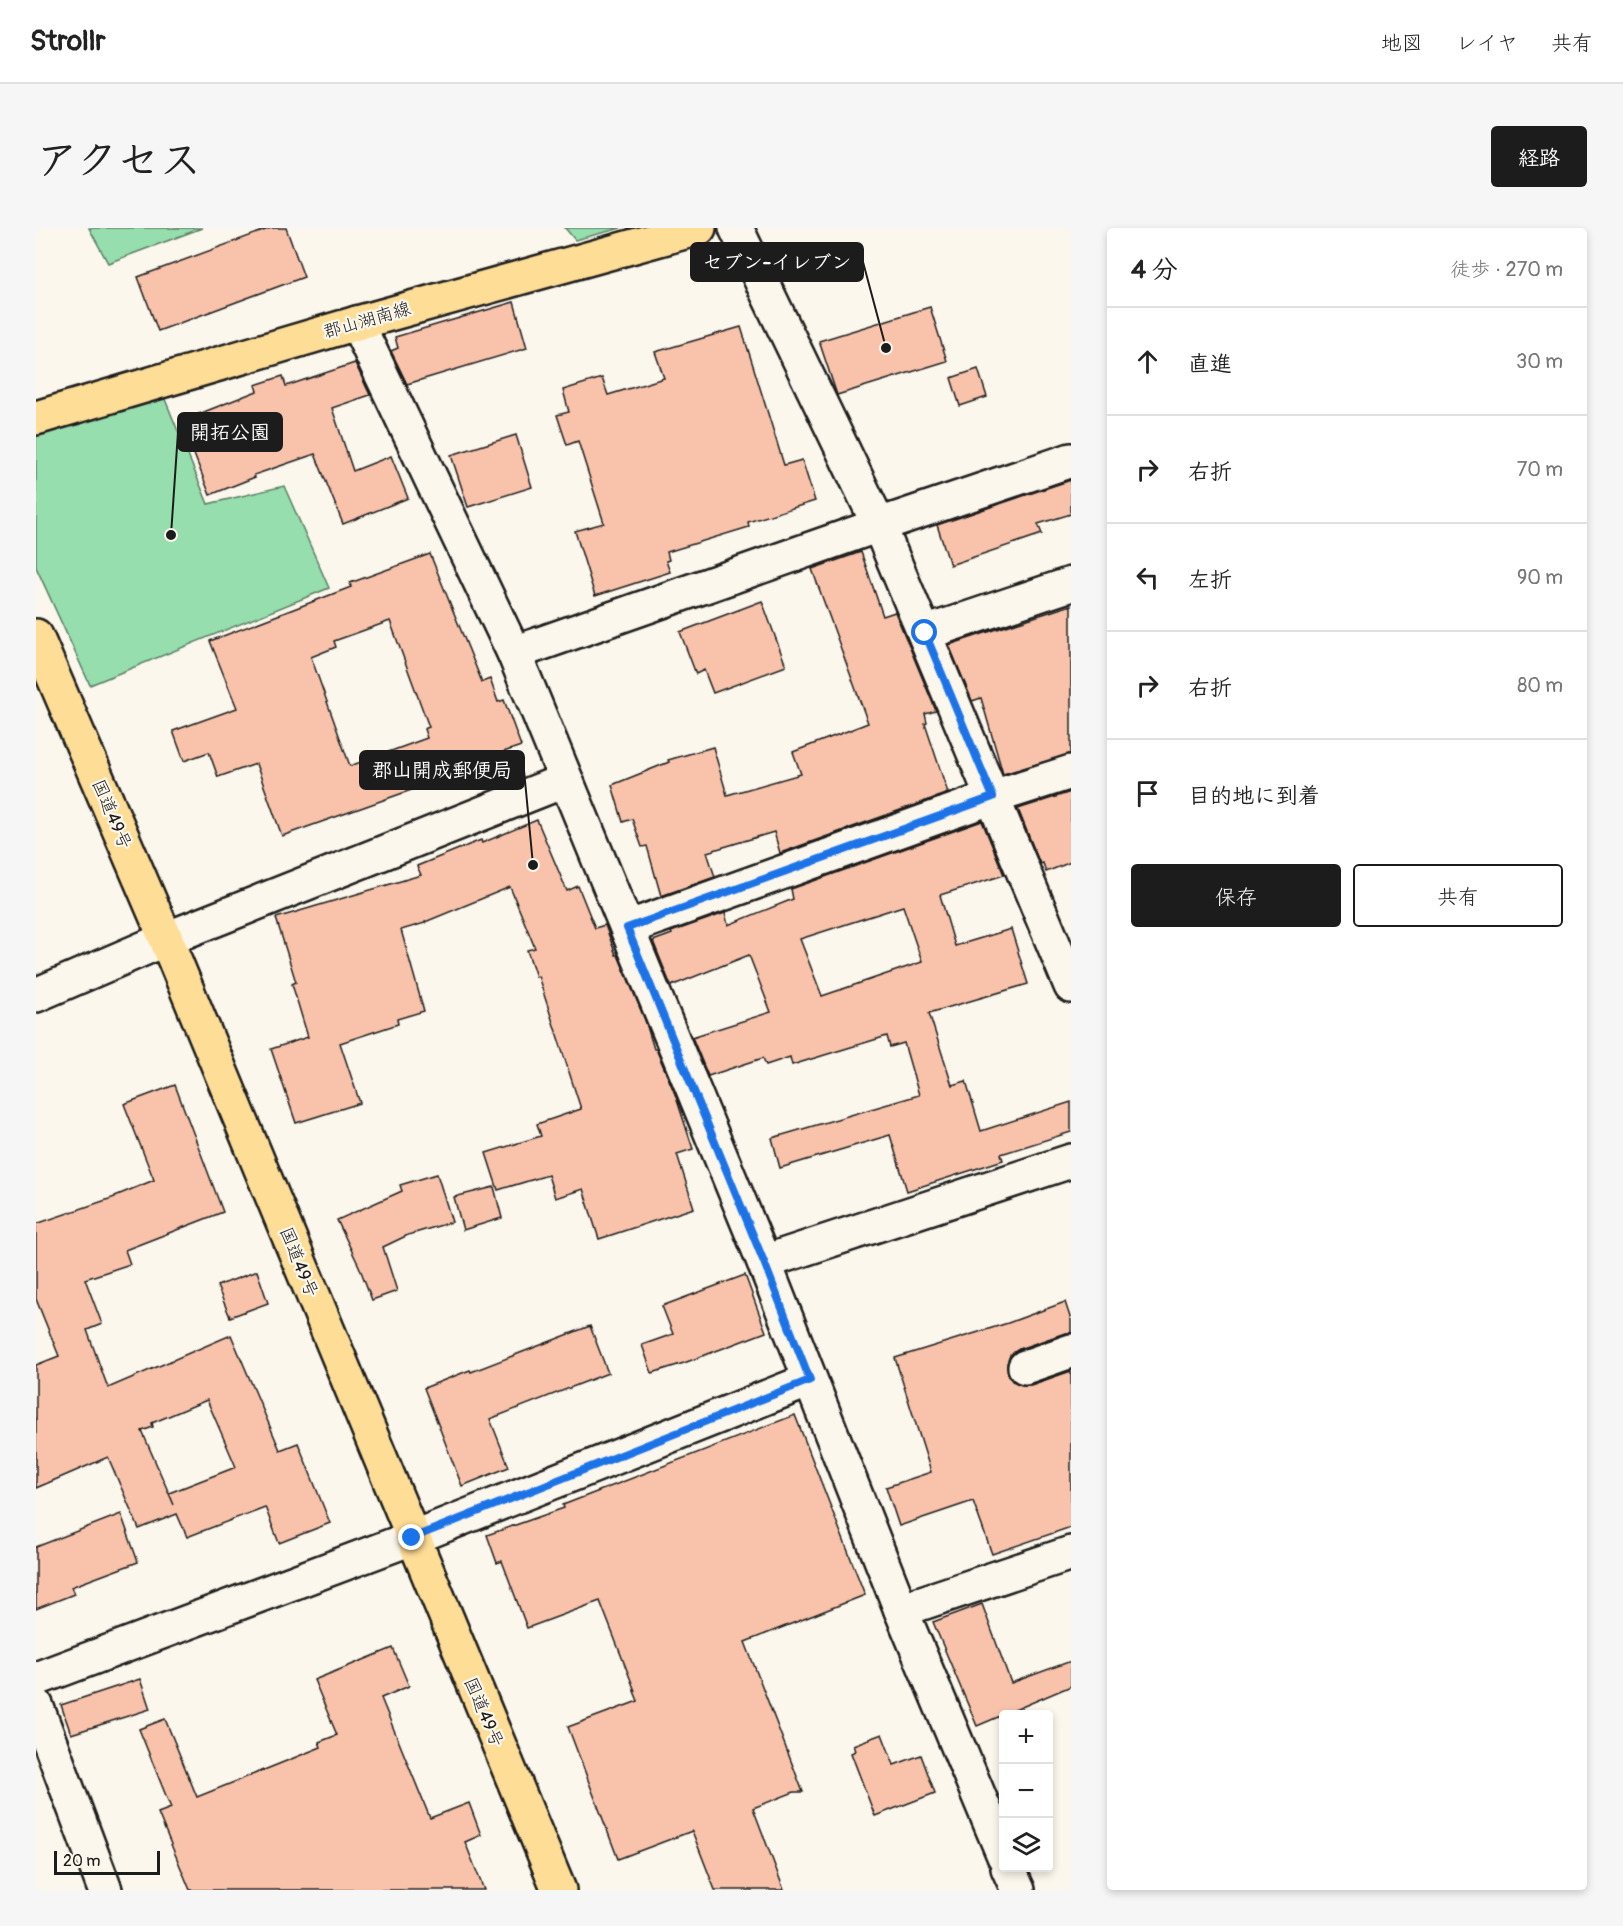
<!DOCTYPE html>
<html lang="ja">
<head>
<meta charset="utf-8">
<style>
	body { margin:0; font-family:Pangolin,"Klee One",sans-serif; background:#f6f6f6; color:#222 }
	.controls { position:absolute; right:18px; bottom:18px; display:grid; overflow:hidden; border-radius:6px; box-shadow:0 3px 9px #0003 }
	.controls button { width:54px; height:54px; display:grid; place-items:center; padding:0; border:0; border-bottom:2px solid #e0e0e0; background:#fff; color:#222; font:30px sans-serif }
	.scale { position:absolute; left:18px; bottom:15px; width:106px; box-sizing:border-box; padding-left:6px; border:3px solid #1c1c1c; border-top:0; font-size:16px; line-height:21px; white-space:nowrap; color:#1c1c1c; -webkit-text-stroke:4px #fbf7ec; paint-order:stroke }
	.stop { position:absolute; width:18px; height:18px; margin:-14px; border:4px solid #1a73e8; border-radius:50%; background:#fff }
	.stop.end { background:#1a73e8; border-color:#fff; box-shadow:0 2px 6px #0008 }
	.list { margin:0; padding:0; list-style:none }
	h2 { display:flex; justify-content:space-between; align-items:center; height:78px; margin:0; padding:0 24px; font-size:26px }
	h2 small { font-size:20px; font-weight:400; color:#767676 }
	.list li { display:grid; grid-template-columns:39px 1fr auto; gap:18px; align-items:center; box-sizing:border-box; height:108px; padding:0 24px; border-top:2px solid #e0e0e0 }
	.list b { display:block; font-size:22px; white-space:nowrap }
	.list em { font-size:20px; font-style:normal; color:#767676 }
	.actions { display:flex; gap:12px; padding:18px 24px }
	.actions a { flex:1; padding:14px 0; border:2px solid #1c1c1c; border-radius:6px; text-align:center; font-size:21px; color:#1c1c1c }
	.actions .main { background:#1c1c1c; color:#fff }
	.icon { flex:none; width:33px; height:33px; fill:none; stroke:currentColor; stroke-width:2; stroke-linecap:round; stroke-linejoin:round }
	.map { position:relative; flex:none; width:1035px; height:1662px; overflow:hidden; border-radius:6px }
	header { display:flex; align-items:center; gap:36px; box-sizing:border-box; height:84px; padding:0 30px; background:#fff; border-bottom:2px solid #e0e0e0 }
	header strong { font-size:28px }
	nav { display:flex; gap:33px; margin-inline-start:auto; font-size:21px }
	.intro { display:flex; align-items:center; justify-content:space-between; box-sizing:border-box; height:144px; padding:0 36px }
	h1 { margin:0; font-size:42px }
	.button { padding:15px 27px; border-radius:6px; background:#1c1c1c; color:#fff; font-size:21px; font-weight:700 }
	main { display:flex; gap:36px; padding:0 36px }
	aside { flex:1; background:#fff; border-radius:6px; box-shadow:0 3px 9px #0003 }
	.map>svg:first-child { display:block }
</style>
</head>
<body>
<header>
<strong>Strollr</strong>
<nav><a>地図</a><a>レイヤ</a><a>共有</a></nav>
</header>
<div class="intro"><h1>アクセス</h1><a class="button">経路</a></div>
<main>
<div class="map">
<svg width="1035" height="1662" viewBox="0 0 1035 1662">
	<rect width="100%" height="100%" fill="#fbf7ec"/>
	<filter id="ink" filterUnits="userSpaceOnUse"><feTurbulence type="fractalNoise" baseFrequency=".0167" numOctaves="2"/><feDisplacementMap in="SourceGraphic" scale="12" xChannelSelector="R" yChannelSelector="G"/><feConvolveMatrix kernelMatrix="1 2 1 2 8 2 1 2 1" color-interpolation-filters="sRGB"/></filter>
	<g filter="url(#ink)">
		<!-- green -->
		<g fill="#96dead" stroke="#597d64" stroke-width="1.5">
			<path d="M53,0H166L72,35Z"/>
			<path d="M529,0H585L539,12Z"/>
			<path d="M126,164L172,276L248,258L293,360L54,457L0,339V205Z"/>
		</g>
		<!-- building -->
		<g fill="#f9c3ab" stroke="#1c1c1c" stroke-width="1.5" fill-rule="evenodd">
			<path d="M235,0H250L268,49L122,103L102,49Z"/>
			<path d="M478,74L491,120L371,156L355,123L362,120L359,109Z"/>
			<path d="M894,79L911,133L801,167L783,113Z"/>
			<path d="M705,99L748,237L766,232L779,273L712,294L713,299L631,324L633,332L630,333L634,344L559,368L539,303L568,295L542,213L531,217L521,187L533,184L527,162L566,150L572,167L628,150L619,124Z"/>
			<path d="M319,135L334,167L296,180L317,243L355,228L372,270L307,296L279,226L218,247L219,249L174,267L145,193L221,163L219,157L247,148L250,158Z"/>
			<path d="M942,141L951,169L924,178L915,150Z"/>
			<path d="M480,207L496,259L432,279L415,227Z"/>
			<path d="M1035,252V286L1002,296L1006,306L914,337L901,297Z"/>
			<path d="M825,324L847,388L859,384L900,483L889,486L891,495L889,496L912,565L744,625L738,604L671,624L679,649L625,668L611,618L606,619L596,591L587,594L576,557L633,534L632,532L677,519L691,567L765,546L757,524L832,495L776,341Z"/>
			<path d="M394,326L446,454L454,451L462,474L468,472L485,518L424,539L426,544L246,608L220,536L182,549L173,524L148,533L137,503L201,480L174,413L315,359L314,355ZM354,393L393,499L388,501L391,510L314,538L275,429L300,419L298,413Z"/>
			<path d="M726,373L750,438L677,465L668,442L660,446L644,404Z"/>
			<path d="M1035,377V526L967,546L945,470L936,473L913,417Z"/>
			<path d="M1035,564V634L1010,644L1007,635L1004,636L982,581Z"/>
			<path d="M501,592L531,663L542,658L559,700L569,697L580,727H582L609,792L618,821H620L639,866L657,921L641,926L658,980L563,1011L547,961L519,970L512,947L462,962L450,925L505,908L501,896L545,881L502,748L500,749L491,722L499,720L474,659L389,694V695L365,702L388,783L361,791L362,796L304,815L324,875L260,895L235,821L272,809L256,756L260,754L240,690L385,647L381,638L445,612L446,615Z"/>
			<path d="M946,593L968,647L904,667L919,718L975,701L992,756L893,785L916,857L930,853L945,903L1035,874V904L965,926L967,932L871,963L854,907L744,940L736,910L883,867L868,815L854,819L851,808L756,837L754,829L730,837L727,830L672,848L656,809L735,784L713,727L635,758L617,713L636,706L635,704L689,685L692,697L757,671L755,661ZM867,678L886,734L786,768L764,711Z"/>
			<path d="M139,857L187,984L89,1022L94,1036L49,1051L66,1096L51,1102L72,1160L195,1107L244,1222L262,1215L294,1295L243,1315L229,1279L151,1309L141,1286L103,1301L72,1229L0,1260V1137L23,1128L0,1071V996L79,969V968L118,952L88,876ZM171,1172L200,1239L133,1265L138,1277L106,1203L117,1199L116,1195Z"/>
			<path d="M401,946L416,994L372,1007L347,1019L361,1063L336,1072L323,1038L301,992L366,963L364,957Z"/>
			<path d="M458,959L466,990L427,1002L418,969Z"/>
			<path d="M221,1043L232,1075L194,1089L181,1058Z"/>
			<path d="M709,1047L730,1104L648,1135L616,1145L606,1117L637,1106L626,1078Z"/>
			<path d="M1029,1074L1035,1092V1105H1029L983,1121L974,1127L971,1136L972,1146L976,1153L986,1157H995L1035,1143V1299L956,1326L937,1273L863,1298L850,1259L895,1244L859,1130L972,1095Z"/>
			<path d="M554,1098L572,1145L454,1191L473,1239L426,1258L388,1160L434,1142L435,1144Z"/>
			<path d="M759,1187L829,1367L709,1414L767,1564H758L717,1580L748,1662H679L656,1603L582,1631L532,1499L602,1473L598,1463H599L564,1373L491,1400L466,1333L461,1335L451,1307L528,1280L527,1277Z"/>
			<path d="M85,1286L102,1334L35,1359L38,1366L0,1381V1319Z"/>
			<path d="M946,1376L975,1455L1035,1433V1458L941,1498L897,1394Z"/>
			<path d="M357,1420L373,1458L345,1470L394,1590L433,1575L445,1607L429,1614L448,1662H154L122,1585L135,1580L103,1501L129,1491L161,1569L285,1519L283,1514L301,1507L278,1452Z"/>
			<path d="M104,1451L114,1481L35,1506L25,1477Z"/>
			<path d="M846,1506L858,1537L885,1527L899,1565L839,1588L815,1525L819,1523L817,1517Z"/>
		</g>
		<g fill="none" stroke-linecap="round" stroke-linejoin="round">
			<!-- minor casing -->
			<g stroke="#1c1c1c" stroke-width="38">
				<g id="minor">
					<path d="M700,0L843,297L1035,758"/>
					<path d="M321,95L478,425L728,1034L865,1382L968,1628"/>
					<path d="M889,405L1035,356"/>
					<path d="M478,425L843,297L1035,232"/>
					<path d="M591,700L957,569L1035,544"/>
					<path d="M0,767L130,711L530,552"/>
					<path d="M728,1034L1035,933"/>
					<path d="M989,1139L1035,1123"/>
					<path d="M865,1382L1035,1325"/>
					<path d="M0,1451L376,1310L774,1152"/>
					<path d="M0,1477L69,1662"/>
					<path d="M972,1640L982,1662"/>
				</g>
			</g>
			<!-- major casing -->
			<g stroke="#1c1c1c" stroke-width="38">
				<path id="major" d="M0,190L321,95L663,0"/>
			</g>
			<!-- highway casing -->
			<g stroke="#1c1c1c" stroke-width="38">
				<path id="highway" d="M0,408L130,711L523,1662"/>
			</g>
			<!-- minor -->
			<use href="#minor" stroke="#fbf7ec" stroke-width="33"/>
			<!-- major -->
			<use href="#major" stroke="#fedd96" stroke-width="33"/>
			<!-- highway -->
			<use href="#highway" stroke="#fedd96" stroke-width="33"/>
		</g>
	</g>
	<g fill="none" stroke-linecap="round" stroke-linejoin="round" filter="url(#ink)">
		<!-- route -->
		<path stroke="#1a73e8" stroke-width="8" d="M376,1310L774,1152L728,1034L591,700L957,569L889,405"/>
	</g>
	<g text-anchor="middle" stroke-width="4.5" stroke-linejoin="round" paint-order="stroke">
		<!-- street labels -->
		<g font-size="18" fill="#1c1c1c" stroke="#fbf7ec">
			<text transform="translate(331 92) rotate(-16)" y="6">郡山湖南線</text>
			<text transform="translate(76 586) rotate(67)" y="6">国道49号</text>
			<text transform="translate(263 1034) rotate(68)" y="6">国道49号</text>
			<text transform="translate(448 1484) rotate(67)" y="6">国道49号</text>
		</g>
	</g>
	<!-- callouts -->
	<path fill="none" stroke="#1c1c1c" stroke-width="2" d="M850 120L827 34M135 307L142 204M497 637L488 542"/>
	<g fill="#1c1c1c" stroke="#fbf7ec" stroke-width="2">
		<circle cx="850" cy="120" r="6"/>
		<circle cx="135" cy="307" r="6"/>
		<circle cx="497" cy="637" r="6"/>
	</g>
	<g fill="#1c1c1c" stroke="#1c1c1c" stroke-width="2">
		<rect x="655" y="15" width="172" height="38" rx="6"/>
		<rect x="142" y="185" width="104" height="38" rx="6"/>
		<rect x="324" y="523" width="164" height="38" rx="6"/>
	</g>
	<g font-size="20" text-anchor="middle" font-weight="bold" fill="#fff">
		<text x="741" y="41">セブン-イレブン</text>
		<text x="194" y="211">開拓公園</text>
		<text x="406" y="549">郡山開成郵便局</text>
	</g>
</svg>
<div class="controls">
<button>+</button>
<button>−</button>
<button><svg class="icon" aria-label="layers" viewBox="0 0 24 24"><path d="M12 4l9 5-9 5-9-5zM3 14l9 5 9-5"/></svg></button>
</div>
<div class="scale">20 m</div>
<div class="stop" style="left:889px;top:405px"></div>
<div class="stop end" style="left:376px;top:1310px"></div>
</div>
<aside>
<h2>4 分<small>徒歩 · 270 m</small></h2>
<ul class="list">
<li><svg class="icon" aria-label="ahead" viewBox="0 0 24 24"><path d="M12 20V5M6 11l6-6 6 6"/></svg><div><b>直進</b></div><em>30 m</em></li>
<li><svg class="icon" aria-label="right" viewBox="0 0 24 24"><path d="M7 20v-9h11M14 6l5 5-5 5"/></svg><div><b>右折</b></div><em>70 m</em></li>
<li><svg class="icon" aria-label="left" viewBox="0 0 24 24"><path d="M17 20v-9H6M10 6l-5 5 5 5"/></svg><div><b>左折</b></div><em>90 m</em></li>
<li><svg class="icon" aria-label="right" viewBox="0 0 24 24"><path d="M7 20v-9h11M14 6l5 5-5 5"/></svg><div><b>右折</b></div><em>80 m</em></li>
<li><svg class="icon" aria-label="arrive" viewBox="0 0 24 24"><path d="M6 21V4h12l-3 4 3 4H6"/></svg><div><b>目的地に到着</b></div></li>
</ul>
<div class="actions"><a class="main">保存</a><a>共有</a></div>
</aside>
</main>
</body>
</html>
